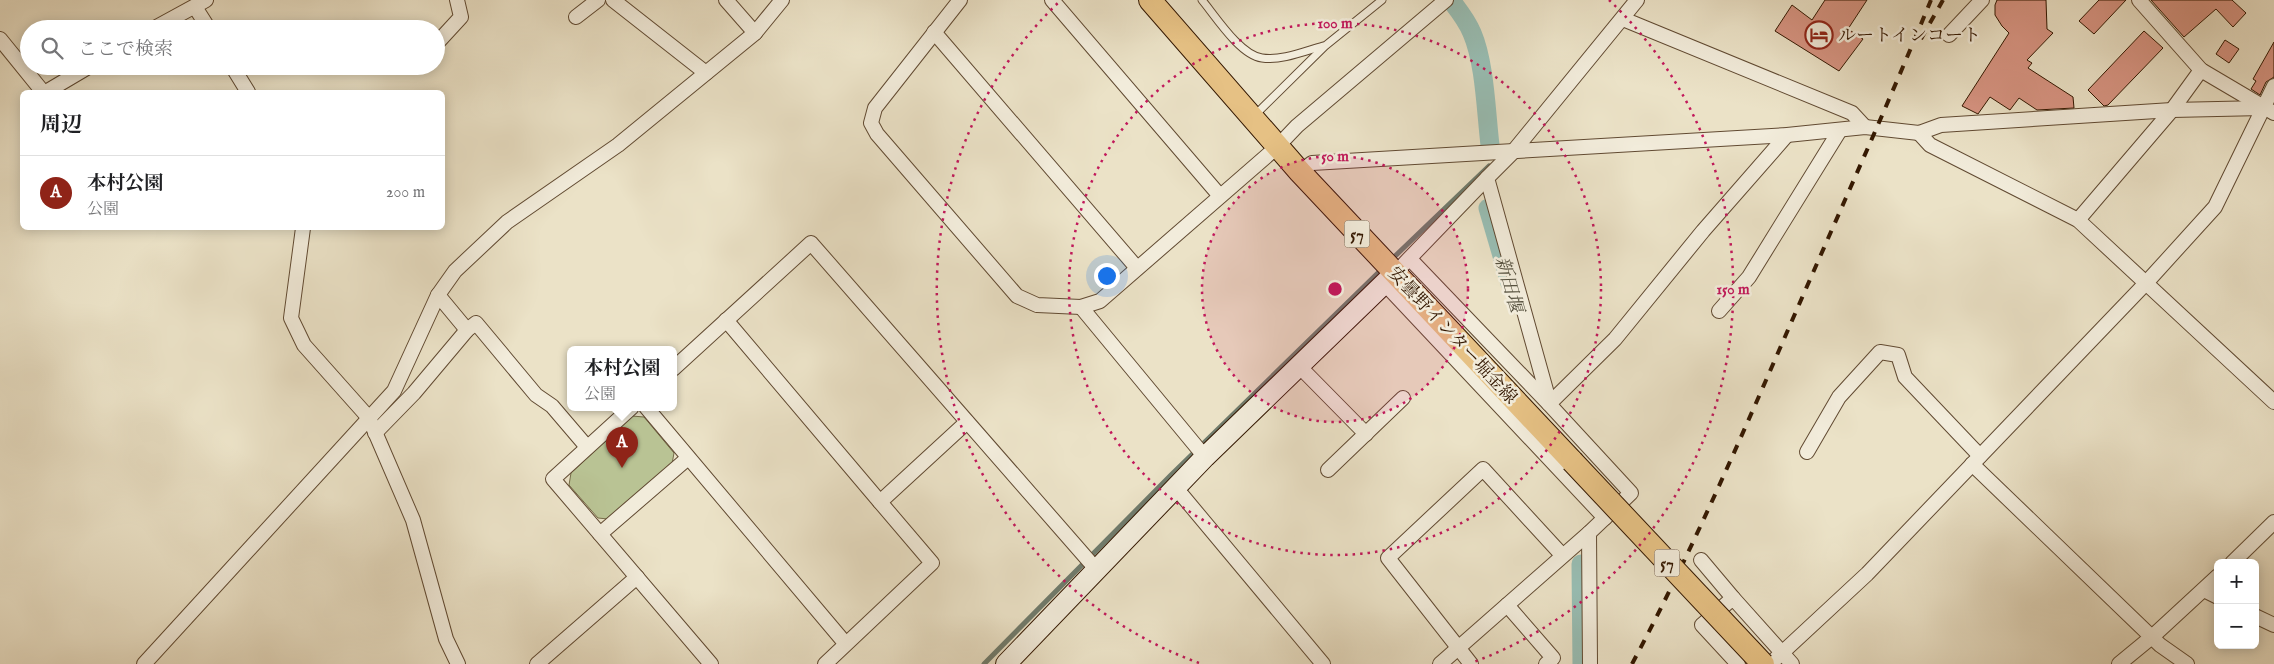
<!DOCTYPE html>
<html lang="ja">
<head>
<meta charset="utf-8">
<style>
	body { margin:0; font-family:"IM FELL English","Noto Serif JP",serif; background:#f2f2f2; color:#202124 }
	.controls { position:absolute; right:15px; bottom:15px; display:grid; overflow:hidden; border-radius:8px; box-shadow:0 2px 12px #0003 }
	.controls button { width:45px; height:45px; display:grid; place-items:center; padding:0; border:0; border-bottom:1px solid #e0e0e0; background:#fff; color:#202124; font:25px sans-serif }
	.you { position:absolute; left:1106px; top:275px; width:18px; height:18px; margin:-12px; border:4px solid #fff; border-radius:50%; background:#1a73e8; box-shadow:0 0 0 8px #1a73e833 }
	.badge { display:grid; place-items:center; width:32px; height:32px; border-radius:50%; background:#8f2418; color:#fff; font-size:16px; font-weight:700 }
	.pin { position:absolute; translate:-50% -41px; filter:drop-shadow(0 1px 2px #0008) }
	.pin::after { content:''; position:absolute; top:26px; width:18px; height:15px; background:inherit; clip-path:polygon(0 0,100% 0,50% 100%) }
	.popup { position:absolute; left:567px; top:346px; width:110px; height:65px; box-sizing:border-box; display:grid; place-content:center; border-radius:8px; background:#fff; filter:drop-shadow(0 1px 4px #0005); font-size:16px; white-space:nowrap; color:#757577 }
	.popup b { font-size:19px; color:#202124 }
	.popup::after { content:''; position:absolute; left:50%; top:100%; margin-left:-10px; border:10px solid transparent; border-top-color:#fff }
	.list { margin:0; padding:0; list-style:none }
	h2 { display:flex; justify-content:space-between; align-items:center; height:65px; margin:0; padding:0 20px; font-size:21px }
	h2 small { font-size:16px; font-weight:400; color:#757577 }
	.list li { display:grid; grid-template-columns:32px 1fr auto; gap:15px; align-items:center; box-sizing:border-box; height:75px; padding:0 20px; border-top:1px solid #e0e0e0 }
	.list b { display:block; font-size:19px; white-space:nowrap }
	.list p { margin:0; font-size:16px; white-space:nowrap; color:#757577 }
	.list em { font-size:16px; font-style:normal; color:#757577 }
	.icon { flex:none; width:28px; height:28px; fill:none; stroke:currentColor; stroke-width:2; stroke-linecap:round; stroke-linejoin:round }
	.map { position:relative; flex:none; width:2274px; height:664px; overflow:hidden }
	.search { position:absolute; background:#fff; box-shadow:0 2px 12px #0003; left:20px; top:20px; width:425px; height:55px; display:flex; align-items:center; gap:12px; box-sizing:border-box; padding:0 18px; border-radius:28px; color:#757577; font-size:19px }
	.panel { position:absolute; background:#fff; box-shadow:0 2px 12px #0003; left:20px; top:90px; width:425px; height:140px; border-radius:8px }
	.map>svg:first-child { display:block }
</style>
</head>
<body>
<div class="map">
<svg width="2274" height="664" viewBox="0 0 2274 664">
	<rect width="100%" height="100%" fill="#ebe2c7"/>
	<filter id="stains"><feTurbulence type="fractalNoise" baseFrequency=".004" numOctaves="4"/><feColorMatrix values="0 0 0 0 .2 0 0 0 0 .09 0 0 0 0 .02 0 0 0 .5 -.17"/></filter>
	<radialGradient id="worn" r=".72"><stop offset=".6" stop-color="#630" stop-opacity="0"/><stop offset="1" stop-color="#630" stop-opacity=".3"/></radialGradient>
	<!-- green -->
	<path fill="#b9c394" stroke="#766d4a" d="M632,416L644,417L674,453L672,464L608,519L598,518L569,485L571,473Z"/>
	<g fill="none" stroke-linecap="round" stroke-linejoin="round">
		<!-- stream -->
		<g stroke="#707b6c" stroke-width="5">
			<path d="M1391,260L1489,166"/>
			<path d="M984,664L1171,475L1383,268"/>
		</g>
		<!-- canal -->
		<g stroke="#98beb4" stroke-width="19">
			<path d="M1453,3C1460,12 1467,21 1472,33C1485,63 1486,112 1490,145"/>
			<path d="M1488,208L1510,283"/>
			<path d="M1581,564L1582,664"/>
		</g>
	</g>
	<!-- building -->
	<g fill="#d79482" stroke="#331700">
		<path d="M1825,0H1867L1848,29L1863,39L1839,71L1775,31L1792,5L1812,20Z"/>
		<path d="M1997,0H2046L2047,29L2053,33L2027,60L2032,63L2028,68L2073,97L2074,108L2037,110L2019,98L2010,110L1990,97L1978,114L1962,106L2009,33L2002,26L1995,15V5Z"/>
		<path d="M2099,0H2126L2094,34L2079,21Z"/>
		<path d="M2151,0H2232L2246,13L2233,27L2216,9L2184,37Z"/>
		<path d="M2144,31L2163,48L2108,105L2104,106L2088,90Z"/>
		<path d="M2225,40L2239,49L2229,63L2216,54Z"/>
		<path d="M2274,42V77L2266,82L2260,95L2251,89L2256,81L2253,79Z"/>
	</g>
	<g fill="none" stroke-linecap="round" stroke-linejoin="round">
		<!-- lane casing -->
		<g stroke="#614a32" stroke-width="9">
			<g id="lane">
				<path d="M1202,0C1216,17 1240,55 1262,58C1281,61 1305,51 1323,46"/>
				<path d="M1255,115L1325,46L1382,0"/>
			</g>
		</g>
		<!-- street casing -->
		<g stroke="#614a32" stroke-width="16">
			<g id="street">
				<path d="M613,0L706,73"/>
				<path d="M726,0L755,33"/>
				<path d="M960,0L875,108L871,123L877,134L1017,296L1037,305L1081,307"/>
				<path d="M1052,0L1220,196"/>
				<path d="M2139,0L2201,70L2274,113"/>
				<path d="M195,7L209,29"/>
				<path d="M576,17L598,0"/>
				<path d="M1623,19L1852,113L1865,127"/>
				<path d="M153,29L206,0"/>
				<path d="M934,32L1137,268"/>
				<path d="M1949,35L1982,0"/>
				<path d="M0,39L43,92"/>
				<path d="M438,42L461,17L457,0"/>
				<path d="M232,66L248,92"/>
				<path d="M46,92L90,66"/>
				<path d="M1919,133L1930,145L2078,220L2274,402"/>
				<path d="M1300,172L1312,163L1787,135L1865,127L1919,133L1941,125L2172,110L2263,108"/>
				<path d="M2078,220L2172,110L2201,70"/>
				<path d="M303,228L291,318L304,345L369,418L413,520L446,639L458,664"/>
				<path d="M1410,259L1549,404L1631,493L1589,533L1440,664"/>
				<path d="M1404,264L1487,178"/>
				<path d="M1384,283L1605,518"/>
				<path d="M438,295L467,330"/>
				<path d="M1719,311L1749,277L1840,130"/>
				<path d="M726,320L880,502"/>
				<path d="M1298,365L1366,434"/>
				<path d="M673,369L811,243L1096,569"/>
				<path d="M1549,401L1487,178L1512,153L1637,0"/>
				<path d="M1549,404L1615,339L1703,231L1787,135"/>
				<path d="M632,407L553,479L711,664"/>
				<path d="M646,407L845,643"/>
				<path d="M375,433L414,393L467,330L476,323L536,395L552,406L587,447"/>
				<path d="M1807,452L1839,397L1880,352L1898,355L1905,377L1980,456"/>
				<path d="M1205,457L1081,307L1100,301L1277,147L1297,126L1446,0"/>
				<path d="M1972,464L2160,645L2187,664"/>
				<path d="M1328,470L1403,398"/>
				<path d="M1176,488L1323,664"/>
				<path d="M1589,533L1590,664"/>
				<path d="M600,534L688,458"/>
				<path d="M1701,560L1733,598"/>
				<path d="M2232,563L2274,522"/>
				<path d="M2204,590L2218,597"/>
				<path d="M1507,605L1553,658L1546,664"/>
				<path d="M2255,616L2274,625"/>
				<path d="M144,664L394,391L438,295L455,271L507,222L618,145L755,33L782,0"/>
				<path d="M537,664L637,577"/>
				<path d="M825,664L932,563L880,502L967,422"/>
				<path d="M1471,664L1388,558L1483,469L1562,555"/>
				<path d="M1738,664L1702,625L1733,598L1792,664"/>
				<path d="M1770,664L1867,574L2146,283L2215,207L2274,86"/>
				<path d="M2119,664L2153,636L2218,576"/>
			</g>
		</g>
		<!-- secondary casing -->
		<g stroke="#331700" stroke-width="22">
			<path id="secondary" d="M1006,664L1205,457L1395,273"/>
		</g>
		<!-- primary casing -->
		<g stroke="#331700" stroke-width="24">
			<path id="primary" d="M1150,0L1300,172L1572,461"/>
		</g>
		<!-- lane -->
		<use href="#lane" stroke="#f2ecdb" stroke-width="7"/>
		<!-- street -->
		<use href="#street" stroke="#f2ecdb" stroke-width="14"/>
		<!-- secondary -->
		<use href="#secondary" stroke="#f2ecdb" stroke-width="20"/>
		<!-- primary -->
		<use href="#primary" stroke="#e6c184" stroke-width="22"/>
		<!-- rail -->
		<g stroke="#331700" stroke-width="4" stroke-dasharray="9 9" stroke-linecap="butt">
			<path d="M1921,39L1943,0"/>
			<path d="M1632,664C1688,559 1736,449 1784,339C1833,226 1884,114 1931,0"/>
		</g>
		<!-- primary-bridge casing -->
		<g stroke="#331700" stroke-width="24" stroke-linecap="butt">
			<path id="primary-bridge" d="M1572,461L1763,664"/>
		</g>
		<!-- primary-bridge -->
		<use href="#primary-bridge" stroke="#e6c184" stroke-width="22"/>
	</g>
	<!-- distance rings -->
	<circle cx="1335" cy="289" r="133" fill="#c2185b" fill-opacity=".12"/>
	<g fill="none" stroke="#c2185b" stroke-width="2.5" stroke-dasharray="2.5 5">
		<circle cx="1335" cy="289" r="133"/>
		<circle cx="1335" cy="289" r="266"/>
		<path d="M1199 663A398 398 0 0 1 1061 0M1609 0A398 398 0 0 1 1471 663"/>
	</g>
	<!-- icons -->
	<defs>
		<g id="hotel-ring" transform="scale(1.4375)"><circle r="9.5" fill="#f2ecdb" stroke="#8f2418" stroke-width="1.5"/><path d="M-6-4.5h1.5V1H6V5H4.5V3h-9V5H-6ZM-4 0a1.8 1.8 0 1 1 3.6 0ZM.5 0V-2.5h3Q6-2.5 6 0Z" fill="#8f2418"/></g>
	</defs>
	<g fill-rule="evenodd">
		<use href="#hotel-ring" x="1819" y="35"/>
	</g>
	<g text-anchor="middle" stroke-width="5" stroke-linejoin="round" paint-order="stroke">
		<!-- shield labels -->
		<g fill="#f2ecdb" stroke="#6c5742" stroke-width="1">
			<rect x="1344.5" y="220.5" width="25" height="27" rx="4"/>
			<rect x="1654.5" y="549.5" width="25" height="27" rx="4"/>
		</g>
		<g font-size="16" font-weight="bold" fill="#331700">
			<text x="1357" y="240">57</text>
			<text x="1667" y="569">57</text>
		</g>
		<!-- poi labels -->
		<g font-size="18" fill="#331700" stroke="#f2ecdb" text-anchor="start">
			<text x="1838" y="41">ルートインコート</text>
		</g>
		<!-- street labels -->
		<g font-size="18" fill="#331700" stroke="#f2ecdb">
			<text transform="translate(1453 335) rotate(47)" y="6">安曇野インター堀金線</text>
		</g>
		<!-- water labels -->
		<g font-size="19" font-style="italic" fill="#56513f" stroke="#f2ecdb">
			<text transform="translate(1510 284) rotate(74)" y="7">新田堰</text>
		</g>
	</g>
	<circle cx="1335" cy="289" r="8" fill="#c2185b" stroke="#f2ecdb" stroke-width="2.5"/>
	<g font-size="15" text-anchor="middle" font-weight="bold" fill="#c2185b" stroke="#f2ecdb" stroke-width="5" stroke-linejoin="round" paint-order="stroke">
		<text x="1335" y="28">100 m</text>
		<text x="1335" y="161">50 m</text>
		<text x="1733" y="294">150 m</text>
	</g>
	<rect width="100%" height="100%" filter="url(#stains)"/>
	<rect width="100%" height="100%" fill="url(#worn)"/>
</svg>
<div class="controls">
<button>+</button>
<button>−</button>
</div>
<div class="you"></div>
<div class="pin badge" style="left:622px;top:468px">A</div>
<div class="popup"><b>本村公園</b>公園</div>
<div class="search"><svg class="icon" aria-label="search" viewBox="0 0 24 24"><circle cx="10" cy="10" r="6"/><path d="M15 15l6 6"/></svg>ここで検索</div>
<section class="panel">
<h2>周辺<small></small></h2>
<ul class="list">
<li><span class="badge">A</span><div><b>本村公園</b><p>公園</p></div><em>200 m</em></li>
</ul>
</section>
</div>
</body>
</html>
